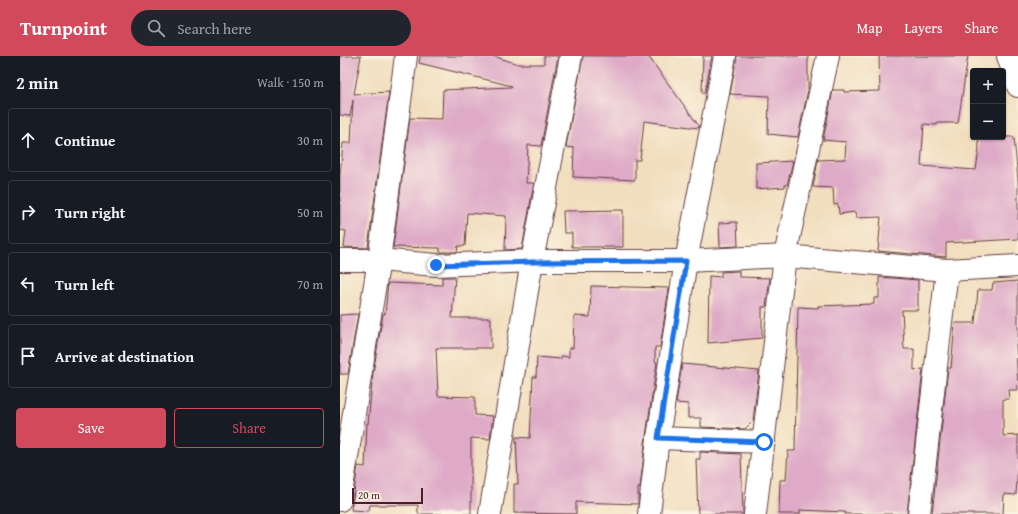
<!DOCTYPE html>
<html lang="en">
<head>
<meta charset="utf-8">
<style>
	body { margin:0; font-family:"Gentium Book Plus",serif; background:#20242c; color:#f1f3f6 }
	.controls { position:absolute; right:12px; top:12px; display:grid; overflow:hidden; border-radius:4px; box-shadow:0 1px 3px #0004 }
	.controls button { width:36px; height:36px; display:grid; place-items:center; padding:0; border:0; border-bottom:1px solid #363941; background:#171b24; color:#f1f3f6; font:20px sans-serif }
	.scale { position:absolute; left:12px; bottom:10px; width:71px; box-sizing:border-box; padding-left:4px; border:2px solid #4a1f2b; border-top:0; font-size:11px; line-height:14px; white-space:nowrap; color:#4a1f2b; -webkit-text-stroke:3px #fcf5e5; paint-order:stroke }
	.stop { position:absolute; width:12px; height:12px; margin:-9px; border:3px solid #1a73e8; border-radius:50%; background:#fff }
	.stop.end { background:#1a73e8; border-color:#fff; box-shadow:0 1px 4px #0008 }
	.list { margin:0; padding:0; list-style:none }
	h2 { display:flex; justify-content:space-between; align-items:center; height:52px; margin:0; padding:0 16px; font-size:17px }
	h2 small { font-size:13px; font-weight:400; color:#9ea1a6 }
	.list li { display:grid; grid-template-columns:26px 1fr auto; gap:12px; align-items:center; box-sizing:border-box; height:64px; margin:0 8px 8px; padding:0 8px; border:1px solid #363941; border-radius:4px }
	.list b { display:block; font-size:15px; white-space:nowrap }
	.list em { font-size:13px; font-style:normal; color:#9ea1a6 }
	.actions { display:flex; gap:8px; padding:12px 16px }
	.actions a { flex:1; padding:9px 0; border:1px solid #d1495b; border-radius:4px; text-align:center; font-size:14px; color:#d1495b }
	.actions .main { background:#d1495b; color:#fff }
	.icon { flex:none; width:22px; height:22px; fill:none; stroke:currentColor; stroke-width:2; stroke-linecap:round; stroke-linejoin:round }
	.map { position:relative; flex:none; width:678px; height:458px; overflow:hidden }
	header { display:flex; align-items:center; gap:24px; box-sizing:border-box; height:56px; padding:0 20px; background:#d1495b; color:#fff }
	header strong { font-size:19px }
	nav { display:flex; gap:22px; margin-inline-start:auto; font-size:14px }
	.search { width:280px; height:36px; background:#20242c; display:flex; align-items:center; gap:10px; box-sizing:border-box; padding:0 14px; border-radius:22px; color:#9ea1a6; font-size:15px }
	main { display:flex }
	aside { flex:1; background:#171b24 }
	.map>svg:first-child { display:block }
</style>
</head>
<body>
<header>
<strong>Turnpoint</strong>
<div class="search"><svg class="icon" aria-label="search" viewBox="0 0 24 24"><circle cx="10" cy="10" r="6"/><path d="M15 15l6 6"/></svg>Search here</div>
<nav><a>Map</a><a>Layers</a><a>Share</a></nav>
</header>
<main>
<aside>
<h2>2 min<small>Walk · 150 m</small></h2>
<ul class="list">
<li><svg class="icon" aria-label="ahead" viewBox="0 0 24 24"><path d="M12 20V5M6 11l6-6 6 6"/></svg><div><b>Continue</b></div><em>30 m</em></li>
<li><svg class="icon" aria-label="right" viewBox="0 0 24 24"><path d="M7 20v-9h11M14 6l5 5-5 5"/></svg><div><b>Turn right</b></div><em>50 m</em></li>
<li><svg class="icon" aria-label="left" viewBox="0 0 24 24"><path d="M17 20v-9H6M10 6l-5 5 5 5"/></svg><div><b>Turn left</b></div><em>70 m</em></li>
<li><svg class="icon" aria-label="arrive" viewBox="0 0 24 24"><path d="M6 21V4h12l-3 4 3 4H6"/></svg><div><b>Arrive at destination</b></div></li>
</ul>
<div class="actions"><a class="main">Save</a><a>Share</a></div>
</aside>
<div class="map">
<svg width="678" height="458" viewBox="0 0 678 458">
	<rect width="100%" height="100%" fill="#fcf5e5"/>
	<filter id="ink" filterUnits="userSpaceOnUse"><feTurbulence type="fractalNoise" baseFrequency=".025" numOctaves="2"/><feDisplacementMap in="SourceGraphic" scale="8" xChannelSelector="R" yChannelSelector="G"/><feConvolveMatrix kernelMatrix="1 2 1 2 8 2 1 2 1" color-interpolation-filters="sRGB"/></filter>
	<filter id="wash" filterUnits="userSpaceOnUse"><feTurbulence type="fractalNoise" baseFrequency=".012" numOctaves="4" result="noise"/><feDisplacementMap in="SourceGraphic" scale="16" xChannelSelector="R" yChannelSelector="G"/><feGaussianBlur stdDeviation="0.9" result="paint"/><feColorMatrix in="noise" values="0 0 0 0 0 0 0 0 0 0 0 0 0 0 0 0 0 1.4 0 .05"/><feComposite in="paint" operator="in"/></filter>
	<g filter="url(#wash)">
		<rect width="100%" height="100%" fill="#f1debe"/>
		<g id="blocks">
			<!-- building -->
			<g fill="#deaac7">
				<path d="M0,0H21L14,38L49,36L28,192L4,191L6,175L0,174V119L3,87H11L13,44L10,60L0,59Z"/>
				<path d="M80,0H153L178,8H204V0H218L201,90L188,89L186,127H194L182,193L165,194L166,160L127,157L125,190H118L117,196H100V192L53,191L70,62L102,63L103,34L172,31V30L79,7Z"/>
				<path d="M243,0H308L359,70L358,72L304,65L300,104H295V124L233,121L234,92L226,91Z"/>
				<path d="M363,0H372L365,37H362Z"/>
				<path d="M397,0H468V34L458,81L428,78L429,40L390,38Z"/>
				<path d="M539,0H628L618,67H597V69L584,68L581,110L636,114L639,93L638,81H674L678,125V183L606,187V201L538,195L541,161L516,162L515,156L499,158L498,148L494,149L493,132L473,131L478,104L505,103L506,86L483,84L493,34H504V36L540,35Z"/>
				<path d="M453,105L447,129H445V131L416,133V107Z"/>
				<path d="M283,154V191H232V177H224L223,155Z"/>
				<path d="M397,166L398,190L380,191L379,167Z"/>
				<path d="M399,215V221L430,222L426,251H422V282L368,287L369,220L381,221V216Z"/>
				<path d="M102,221H115L112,262H151V292H96L98,340L135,341V359L153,360L150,383L131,382V458H78V449H30L29,455L11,454L18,410L25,411L27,367L28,368L33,317L43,258H45L48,227L102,229Z"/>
				<path d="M539,221L578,224V254H562L564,293H574V314L583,313L567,458H505V456L460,454V458H439L440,424H446L448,395H455L458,251L478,252V250L534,248V242H539Z"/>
				<path d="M678,225V288H676L678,334H668L669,343H663V380L678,379V407L676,439L664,438L663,458H592L608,312H611L615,267H635L638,234H652L653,227Z"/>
				<path d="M251,230L329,232L320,291H315V306H317L306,380L300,432H298V448L236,446V458L174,457V428H178L176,381L190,382L193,321H196L197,301L221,303V300L229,301V292H233L234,260L250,261Z"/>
				<path d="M18,258L8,318H0V259Z"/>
				<path d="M342,308L419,315L413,365L405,373L361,371V362H348V348L336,347Z"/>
				<path d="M360,396L401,398L403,458H358L356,403H360Z"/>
			</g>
		</g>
	</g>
	<g filter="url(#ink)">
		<use href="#blocks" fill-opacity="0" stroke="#633c41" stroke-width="1"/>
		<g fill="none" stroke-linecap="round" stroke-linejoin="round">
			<!-- minor casing -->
			<g stroke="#633c41" stroke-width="24">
				<g id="minor">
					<path d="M668,0L678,30"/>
					<path d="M0,204H39L96,209L192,205H346L445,200L607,214L678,210"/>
					<path d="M318,382L424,386"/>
					<path d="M0,444L39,204L66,0"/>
					<path d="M150,458L192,205L231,0"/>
					<path d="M309,458L318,382L346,205L385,0"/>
					<path d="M415,458L445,200L488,0"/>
					<path d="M579,458L607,214"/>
				</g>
			</g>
			<!-- minor -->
			<use href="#minor" stroke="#fff" stroke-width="22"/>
		</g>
	</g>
	<g fill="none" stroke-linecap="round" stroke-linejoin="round" filter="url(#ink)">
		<!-- route -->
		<path stroke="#1a73e8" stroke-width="5" d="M96,209L192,206L346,205L318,382L424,386"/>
	</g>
</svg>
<div class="controls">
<button>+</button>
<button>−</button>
</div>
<div class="scale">20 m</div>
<div class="stop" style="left:424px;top:386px"></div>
<div class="stop end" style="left:96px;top:209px"></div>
</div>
</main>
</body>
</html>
